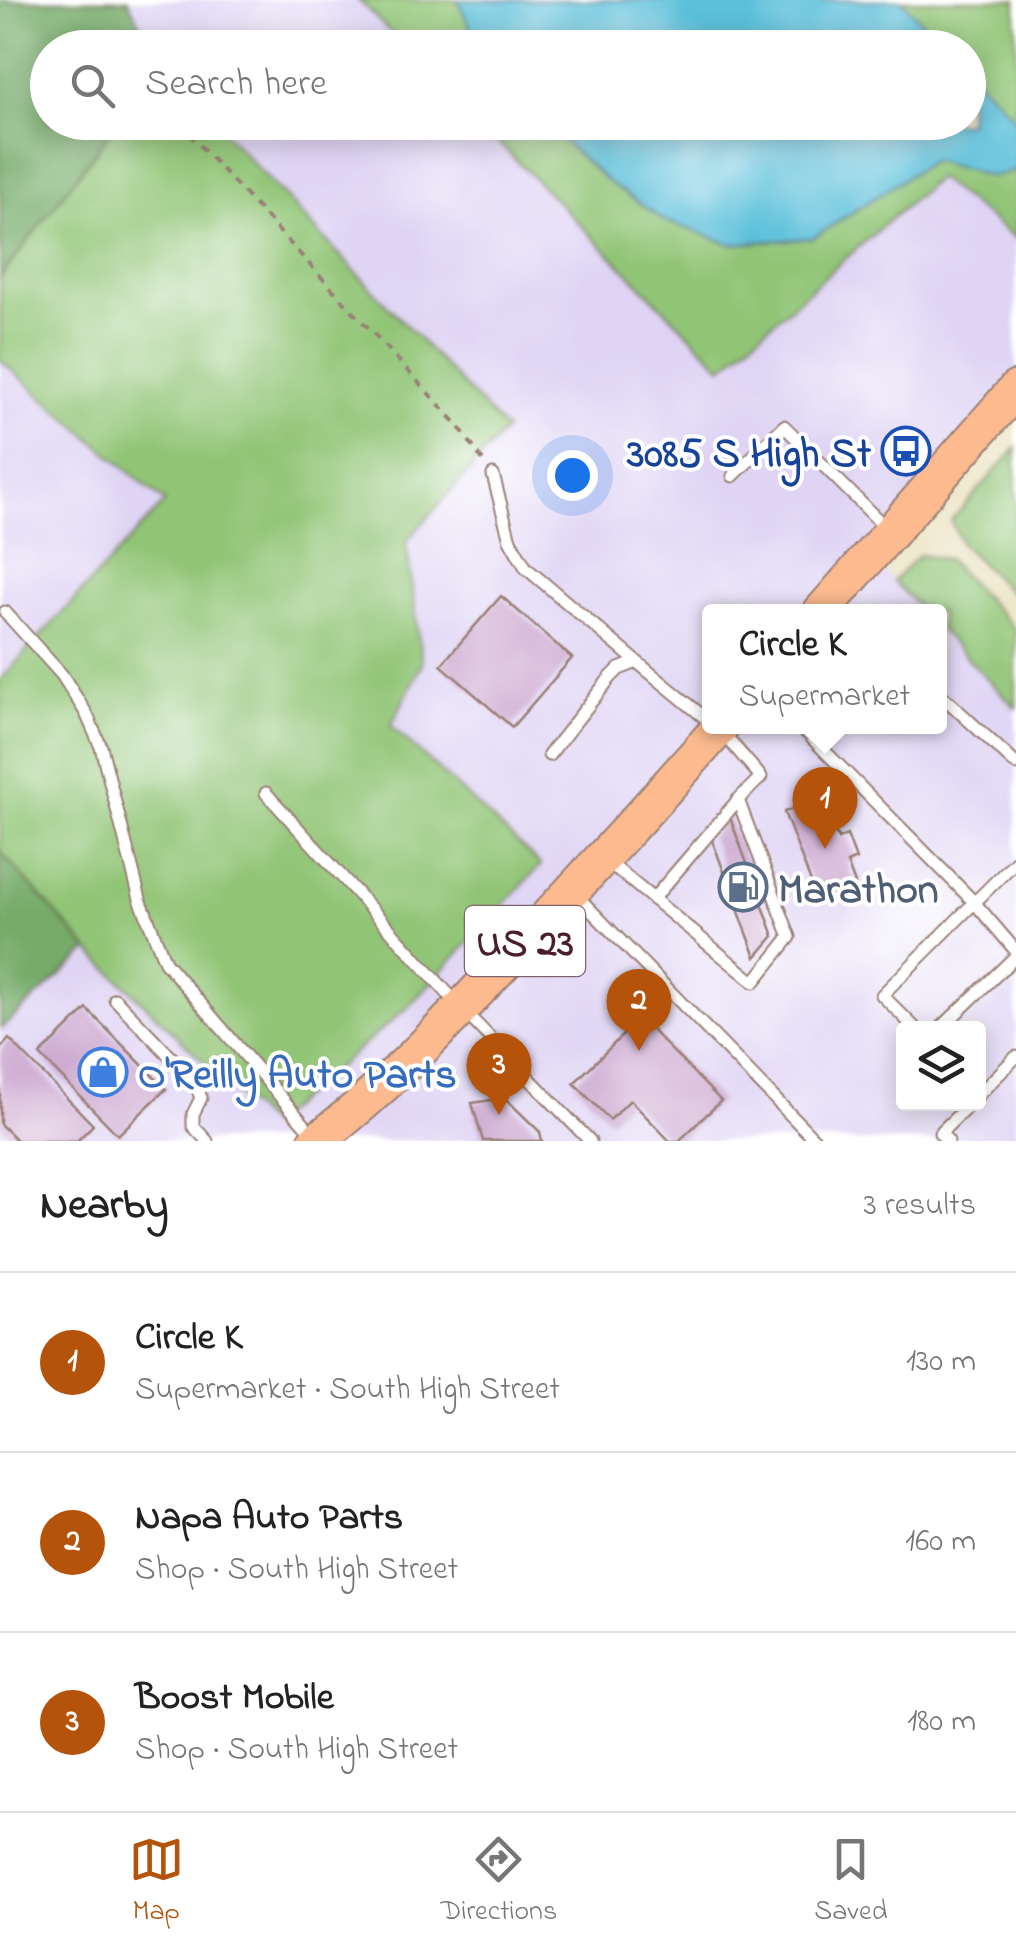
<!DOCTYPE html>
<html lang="en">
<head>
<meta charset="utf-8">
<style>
	body { margin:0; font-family:"Indie Flower",sans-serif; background:#f2f2f2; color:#222 }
	.controls { position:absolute; right:30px; bottom:30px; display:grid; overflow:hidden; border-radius:10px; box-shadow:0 5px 25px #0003 }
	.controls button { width:90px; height:90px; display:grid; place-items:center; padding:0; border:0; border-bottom:2px solid #e0e0e0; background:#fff; color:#222; font:50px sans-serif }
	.you { position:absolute; left:572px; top:475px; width:35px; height:35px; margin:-25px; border:8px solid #fff; border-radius:50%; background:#1a73e8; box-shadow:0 0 0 15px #1a73e833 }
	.badge { display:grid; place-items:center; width:65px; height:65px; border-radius:50%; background:#b45309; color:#fff; font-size:32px; font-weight:700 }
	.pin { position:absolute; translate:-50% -82px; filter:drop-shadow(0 2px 5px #0008) }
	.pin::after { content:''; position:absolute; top:52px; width:35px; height:30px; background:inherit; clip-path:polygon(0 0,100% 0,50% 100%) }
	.popup { position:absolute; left:702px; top:604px; width:245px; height:130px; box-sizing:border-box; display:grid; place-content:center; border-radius:10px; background:#fff; filter:drop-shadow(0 2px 8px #0005); font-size:32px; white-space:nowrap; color:#767676 }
	.popup b { font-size:38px; color:#222 }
	.popup::after { content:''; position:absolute; left:50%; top:100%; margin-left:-20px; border:20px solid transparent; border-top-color:#fff }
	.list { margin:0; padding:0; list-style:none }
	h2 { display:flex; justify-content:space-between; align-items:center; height:130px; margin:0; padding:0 40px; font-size:42px }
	h2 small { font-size:32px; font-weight:400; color:#767676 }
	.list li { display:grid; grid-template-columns:65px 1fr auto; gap:30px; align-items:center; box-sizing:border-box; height:180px; padding:0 40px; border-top:2px solid #e0e0e0 }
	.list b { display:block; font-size:38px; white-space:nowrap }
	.list p { margin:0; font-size:32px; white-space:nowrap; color:#767676 }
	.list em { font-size:32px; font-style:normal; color:#767676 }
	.icon { flex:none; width:55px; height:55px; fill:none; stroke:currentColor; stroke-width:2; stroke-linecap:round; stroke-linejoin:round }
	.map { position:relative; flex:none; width:1016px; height:1141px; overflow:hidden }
	.search { position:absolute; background:#fff; box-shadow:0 5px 25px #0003; left:30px; right:30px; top:30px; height:110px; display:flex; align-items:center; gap:25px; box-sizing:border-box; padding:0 35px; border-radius:55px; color:#767676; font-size:38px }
	.sheet { height:670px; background:#fff }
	nav { display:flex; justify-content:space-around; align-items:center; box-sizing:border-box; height:140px; border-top:2px solid #e0e0e0; background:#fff; font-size:28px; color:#767676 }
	nav a { display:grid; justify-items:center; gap:5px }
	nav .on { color:#b45309 }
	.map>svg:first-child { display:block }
</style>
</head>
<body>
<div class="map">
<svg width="1016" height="1141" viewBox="0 0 1016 1141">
	<rect width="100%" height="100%" fill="#fff"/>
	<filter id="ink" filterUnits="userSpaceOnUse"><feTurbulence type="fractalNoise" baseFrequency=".01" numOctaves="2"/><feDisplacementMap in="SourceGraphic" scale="20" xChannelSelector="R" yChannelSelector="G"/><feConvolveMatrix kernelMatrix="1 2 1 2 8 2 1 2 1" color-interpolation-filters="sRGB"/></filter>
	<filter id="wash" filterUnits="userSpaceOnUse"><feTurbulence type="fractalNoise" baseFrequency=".0048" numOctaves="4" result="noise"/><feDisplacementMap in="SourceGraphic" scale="40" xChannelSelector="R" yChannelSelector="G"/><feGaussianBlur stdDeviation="2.25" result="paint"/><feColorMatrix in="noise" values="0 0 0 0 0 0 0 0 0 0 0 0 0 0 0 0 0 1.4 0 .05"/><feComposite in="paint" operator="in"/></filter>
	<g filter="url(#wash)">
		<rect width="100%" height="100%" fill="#eae2c0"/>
		<!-- built -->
		<g fill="#dfd4f4" fill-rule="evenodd">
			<path d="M128,0H358L405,47H151Z"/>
			<path d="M215,123H479L722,367L937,178L1016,239V402L877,564L922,611L710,612V726H940V630L1016,708V1141H0V1028L89,950L269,1125L407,1008L541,866L391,726L422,663L406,542L505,430ZM904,1028H978V1104H904Z"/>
			<path d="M0,360L165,501L0,680Z"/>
		</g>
		<!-- green -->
		<g fill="#91c576" stroke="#6e7250" stroke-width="2.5">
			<path d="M358,0H458L479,47H405Z"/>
			<path d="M901,0H1016V120L969,71L968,48L946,47Z"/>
			<path d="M117,123H215L505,430L406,542L422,663L391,726L541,865L407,1008L269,1125L89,950L0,851V680L165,502L0,360V278Z"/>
			<path d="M479,123H543L607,181L665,221L731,244L813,238L932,160L990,177L1016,170V239L937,178L722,367Z"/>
			<path d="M1016,448V598L962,545L951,521Z"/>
			<path d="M919,555L947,559L1016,630V708L940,630V612L922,611L893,581Z"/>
		</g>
		<!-- forest -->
		<g fill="#74aa67" stroke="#5f6449" stroke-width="2.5">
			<path d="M0,0H128L151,47L48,48V122L117,123L0,278Z"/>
			<path d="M0,851L89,950L1,1029L0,1028Z"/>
		</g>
		<!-- water -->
		<g fill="#5cc0da" stroke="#537082" stroke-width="2.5">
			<path d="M458,0H901L946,47H479Z"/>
			<path d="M969,71L1016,120V170L991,177L932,160L813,238L731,244L665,221L607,181L543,123L968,122Z"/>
		</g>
		<g id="blocks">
			<!-- building -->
			<g fill="#cba6cf">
				<path d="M501,596L572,658L512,727L441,665Z"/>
				<path d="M822,798L838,839L847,835L856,859L847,863L855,884L817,898L784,812Z"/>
				<path d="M729,815L774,936L756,957L711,837Z"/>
				<path d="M87,1009L166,1089L118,1135L40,1055Z"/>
				<path d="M640,1018L721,1101L679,1141H670L630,1100L610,1120L574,1083Z"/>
				<path d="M9,1039L93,1125L77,1141H17L0,1124V1049Z"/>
				<path d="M505,1098L540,1132L542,1141H483L472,1103Z"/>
			</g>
		</g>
	</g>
	<g filter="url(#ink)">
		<use href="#blocks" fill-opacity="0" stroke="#9a8076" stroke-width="2.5"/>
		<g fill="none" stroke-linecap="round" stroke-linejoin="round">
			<!-- service casing -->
			<g stroke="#9a8076" stroke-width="15">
				<g id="service">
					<path d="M493,475L510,540L526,568L637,662"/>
					<path d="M733,476L784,426L887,529"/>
					<path d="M5,612L62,675L86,713L101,747L140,899L165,962L315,1137"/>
					<path d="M940,694L1016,764"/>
					<path d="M800,726L974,902L1016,951"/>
					<path d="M549,755L610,678L619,669L637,662L710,722"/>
					<path d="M266,793L461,1008L590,1141"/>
					<path d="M607,861L754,982L790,937L738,800L761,777L722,732"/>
					<path d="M575,894L816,1141"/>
					<path d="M653,899L738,800"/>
					<path d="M115,999L195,1082L201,1098L193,1114V1126L207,1141"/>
					<path d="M915,1028L882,995L1016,861"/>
					<path d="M941,1028L1016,956"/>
					<path d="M978,1095L1016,1057"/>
					<path d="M948,1141L940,1133L970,1104"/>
				</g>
			</g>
			<!-- primary casing -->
			<g stroke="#9a8076" stroke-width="39">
				<g id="primary">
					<path d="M821,612L1016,389"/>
					<path d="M316,1141C386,1089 444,1026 504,963C578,885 650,807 721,726"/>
				</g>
			</g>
			<!-- path -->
			<path stroke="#9a8076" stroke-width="4" stroke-dasharray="8 8" stroke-linecap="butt" d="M178,122L458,425L483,461"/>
			<!-- service -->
			<use href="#service" stroke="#fff" stroke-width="11"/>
			<!-- primary -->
			<use href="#primary" stroke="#fcba8e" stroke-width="35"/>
		</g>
	</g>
	<!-- icons -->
	<defs>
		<g id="bus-ring" transform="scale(2.5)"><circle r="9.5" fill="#fff" stroke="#1a4fb4" stroke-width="1.5"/><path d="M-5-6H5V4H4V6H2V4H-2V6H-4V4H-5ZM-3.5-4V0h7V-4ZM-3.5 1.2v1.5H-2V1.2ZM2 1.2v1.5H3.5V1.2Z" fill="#1a4fb4"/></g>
		<g id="fuel-ring" transform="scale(2.5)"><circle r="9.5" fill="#fff" stroke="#5c6f8a" stroke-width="1.5"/><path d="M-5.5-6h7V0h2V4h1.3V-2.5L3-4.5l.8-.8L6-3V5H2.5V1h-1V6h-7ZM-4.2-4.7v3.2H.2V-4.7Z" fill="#5c6f8a"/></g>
		<g id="shop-ring" transform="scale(2.5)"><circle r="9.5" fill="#fff" stroke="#3f7fe0" stroke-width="1.5"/><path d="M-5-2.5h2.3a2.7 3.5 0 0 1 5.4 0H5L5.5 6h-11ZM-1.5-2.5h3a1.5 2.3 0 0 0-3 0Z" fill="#3f7fe0"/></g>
	</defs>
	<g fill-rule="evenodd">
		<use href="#bus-ring" x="906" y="451"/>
		<use href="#fuel-ring" x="743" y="887"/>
		<use href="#shop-ring" x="103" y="1072"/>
	</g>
	<g text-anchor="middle" stroke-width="8" stroke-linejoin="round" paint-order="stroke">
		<!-- shield labels -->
		<rect fill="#fff" stroke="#80626b" stroke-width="2.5" x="465" y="906" width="120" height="70" rx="8"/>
		<g font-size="40" font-weight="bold" fill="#4a1f2b">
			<text x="525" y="955">US 23</text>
		</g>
		<!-- transit labels -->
		<g font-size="42" font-weight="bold" fill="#164399" stroke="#fff" text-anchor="end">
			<text x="871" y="466">3085 S High St</text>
		</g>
		<!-- service labels -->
		<g font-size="42" font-weight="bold" fill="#4e5e75" stroke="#fff" text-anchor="start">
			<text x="778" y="902">Marathon</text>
		</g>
		<!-- shop labels -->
		<g font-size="42" font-weight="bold" fill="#366cbe" stroke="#fff" text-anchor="start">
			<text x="138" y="1087">O'Reilly Auto Parts</text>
		</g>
	</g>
</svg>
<div class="controls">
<button><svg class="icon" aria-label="layers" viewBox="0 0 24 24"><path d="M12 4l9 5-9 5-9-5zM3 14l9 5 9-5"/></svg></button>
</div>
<div class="you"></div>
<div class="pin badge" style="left:825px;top:849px">1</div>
<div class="popup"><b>Circle K</b>Supermarket</div>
<div class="pin badge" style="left:639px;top:1051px">2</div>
<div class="pin badge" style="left:499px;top:1115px">3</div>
<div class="search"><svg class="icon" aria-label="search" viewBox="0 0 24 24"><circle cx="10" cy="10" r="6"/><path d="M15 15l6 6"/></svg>Search here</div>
</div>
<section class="sheet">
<h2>Nearby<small>3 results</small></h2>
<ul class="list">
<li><span class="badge">1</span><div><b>Circle K</b><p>Supermarket · South High Street</p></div><em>130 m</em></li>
<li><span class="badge">2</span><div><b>Napa Auto Parts</b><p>Shop · South High Street</p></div><em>160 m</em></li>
<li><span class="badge">3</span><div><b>Boost Mobile</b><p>Shop · South High Street</p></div><em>180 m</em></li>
</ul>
</section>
<nav>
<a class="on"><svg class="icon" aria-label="map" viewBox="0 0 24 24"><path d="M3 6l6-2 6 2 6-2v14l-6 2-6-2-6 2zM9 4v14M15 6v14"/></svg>Map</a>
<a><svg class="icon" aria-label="directions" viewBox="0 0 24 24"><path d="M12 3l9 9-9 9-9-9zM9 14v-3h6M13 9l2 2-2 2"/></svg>Directions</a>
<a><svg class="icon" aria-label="saved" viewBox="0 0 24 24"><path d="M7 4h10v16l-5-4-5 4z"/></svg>Saved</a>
</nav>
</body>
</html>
